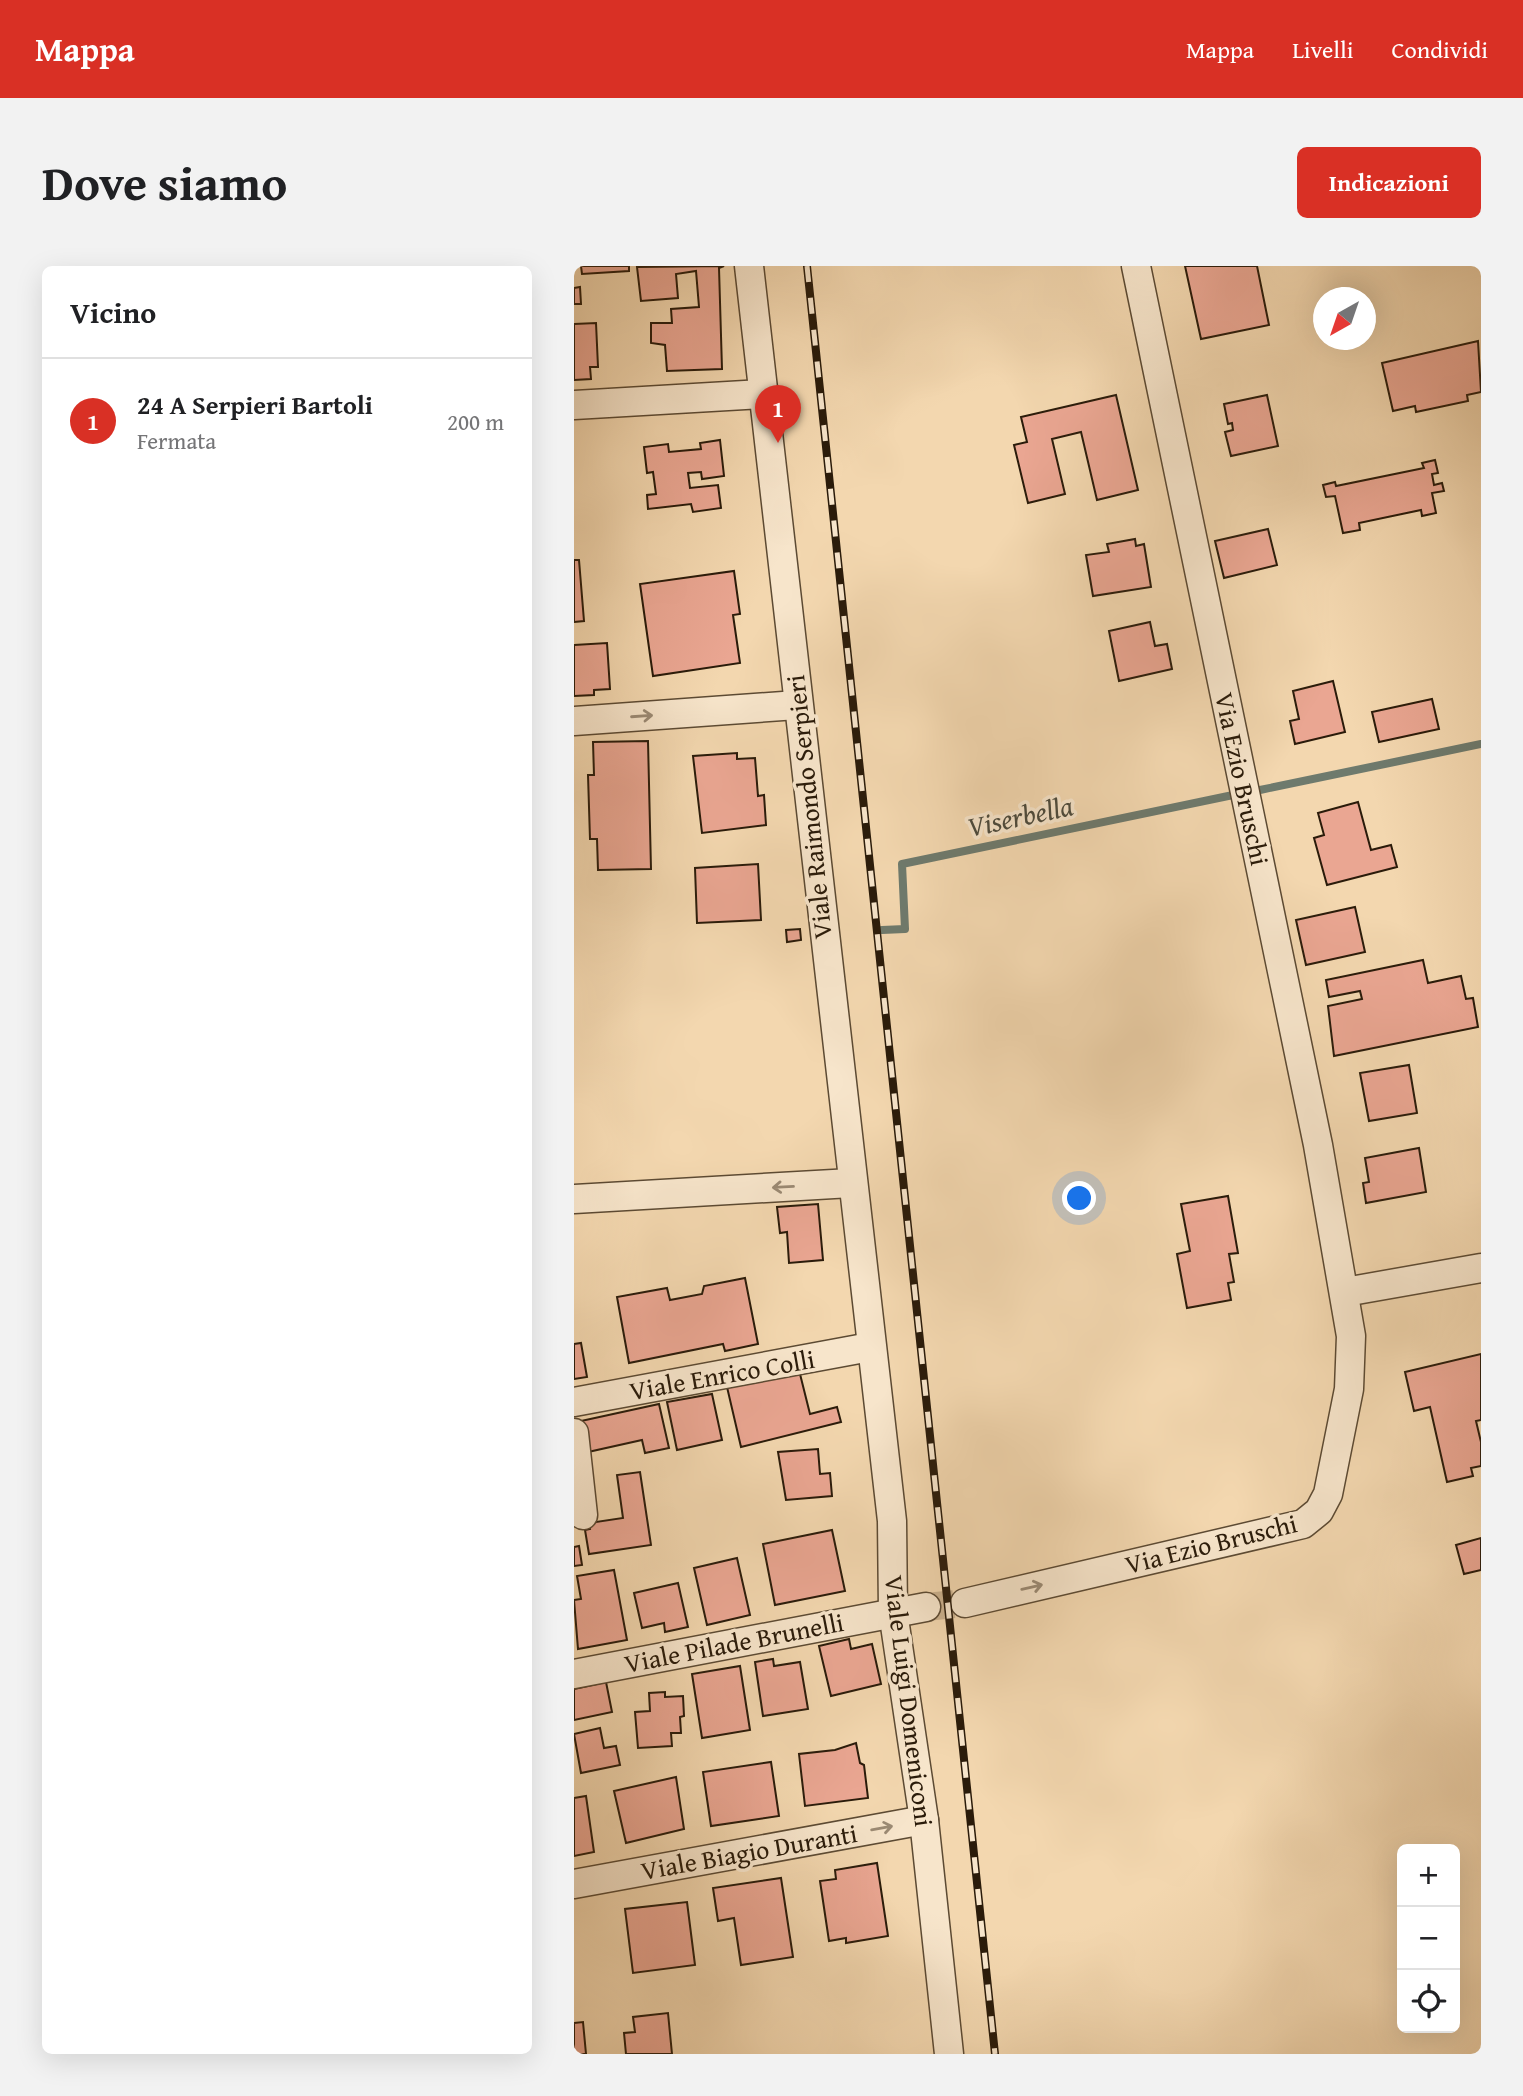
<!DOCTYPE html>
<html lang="it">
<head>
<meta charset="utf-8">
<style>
	body { margin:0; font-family:"Gentium Book Plus",serif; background:#f2f2f2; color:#202124 }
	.controls { position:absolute; right:21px; bottom:21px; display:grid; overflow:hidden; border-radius:10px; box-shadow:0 7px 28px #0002 }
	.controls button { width:63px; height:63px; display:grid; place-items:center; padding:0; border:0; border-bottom:2px solid #e0e0e0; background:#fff; color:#202124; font:35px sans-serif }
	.compass { position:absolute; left:739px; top:21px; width:63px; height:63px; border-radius:50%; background:#fff; box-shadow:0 7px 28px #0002; rotate:220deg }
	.you { position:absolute; left:506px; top:933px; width:24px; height:24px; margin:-18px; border:5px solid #fff; border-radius:50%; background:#1a73e8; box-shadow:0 0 0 10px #1a73e833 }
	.badge { display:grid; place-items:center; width:46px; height:46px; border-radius:50%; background:#d93025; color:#fff; font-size:23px; font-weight:700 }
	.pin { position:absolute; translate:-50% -58px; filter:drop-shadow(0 2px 4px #0008) }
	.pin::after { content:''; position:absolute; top:37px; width:24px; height:21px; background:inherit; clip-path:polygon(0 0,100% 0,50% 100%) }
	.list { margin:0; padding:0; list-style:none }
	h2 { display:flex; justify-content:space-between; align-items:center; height:91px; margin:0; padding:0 28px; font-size:30px }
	h2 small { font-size:23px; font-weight:400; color:#757577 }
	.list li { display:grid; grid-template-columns:46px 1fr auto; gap:21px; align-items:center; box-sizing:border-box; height:126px; padding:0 28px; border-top:2px solid #e0e0e0 }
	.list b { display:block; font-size:26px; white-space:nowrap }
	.list p { margin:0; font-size:23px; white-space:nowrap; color:#757577 }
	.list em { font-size:23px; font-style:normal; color:#757577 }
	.icon { flex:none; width:38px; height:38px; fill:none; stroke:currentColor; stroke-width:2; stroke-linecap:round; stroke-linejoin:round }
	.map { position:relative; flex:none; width:907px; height:1788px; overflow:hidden; border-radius:10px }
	header { display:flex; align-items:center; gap:42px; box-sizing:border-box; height:98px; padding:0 35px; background:#d93025; color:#fff }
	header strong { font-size:33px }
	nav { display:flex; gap:38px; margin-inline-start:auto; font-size:24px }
	.intro { display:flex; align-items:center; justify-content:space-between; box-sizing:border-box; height:168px; padding:0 42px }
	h1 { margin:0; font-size:49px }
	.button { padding:18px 32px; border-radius:10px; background:#d93025; color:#fff; font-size:24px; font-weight:700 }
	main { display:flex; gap:42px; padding:0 42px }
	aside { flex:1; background:#fff; border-radius:10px; box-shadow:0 7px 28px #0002 }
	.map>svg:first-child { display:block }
</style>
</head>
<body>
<header>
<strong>Mappa</strong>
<nav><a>Mappa</a><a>Livelli</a><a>Condividi</a></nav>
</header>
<div class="intro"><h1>Dove siamo</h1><a class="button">Indicazioni</a></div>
<main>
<aside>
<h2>Vicino<small></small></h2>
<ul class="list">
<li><span class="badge">1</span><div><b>24 A Serpieri Bartoli</b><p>Fermata</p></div><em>200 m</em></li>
</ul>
</aside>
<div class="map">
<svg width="907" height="1788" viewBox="0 0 907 1788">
	<rect width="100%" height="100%" fill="#f3d7af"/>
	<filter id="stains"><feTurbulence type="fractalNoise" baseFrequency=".00286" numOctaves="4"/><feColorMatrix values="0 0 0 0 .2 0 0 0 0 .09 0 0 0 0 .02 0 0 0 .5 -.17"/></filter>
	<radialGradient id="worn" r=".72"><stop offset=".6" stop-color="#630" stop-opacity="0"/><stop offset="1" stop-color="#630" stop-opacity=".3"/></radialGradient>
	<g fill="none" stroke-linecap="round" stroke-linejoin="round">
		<!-- stream -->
		<g stroke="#6e7a6d" stroke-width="8">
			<path d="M686,524L907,478"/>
			<path d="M308,664L331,663L328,598L659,529"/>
		</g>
	</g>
	<!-- building -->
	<g fill="#eaa692" stroke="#2a1b0a" stroke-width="2">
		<path d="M7,0H55V5L8,8Z"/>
		<path d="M150,0L145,2L148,103L93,105L91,79L77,77V57H98L97,43L125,41L122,5L102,8L104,32L67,35L63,1Z"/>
		<path d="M611,0H683L695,59L627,73Z"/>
		<path d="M6,21L7,38H0V22Z"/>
		<path d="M22,57L24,101H16L17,113L0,114V58Z"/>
		<path d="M904,75L907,126L893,129L894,135L842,146L841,140L819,145L808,97Z"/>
		<path d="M542,129L564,224L523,234L507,166L478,173L491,228L454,237L440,179L453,176L447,151Z"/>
		<path d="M693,129L704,180L657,190L651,166L659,164L658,157L654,158L650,138Z"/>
		<path d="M146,174L150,210L128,213L127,206L114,207L116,222L144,219L147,242L119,246L117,238L74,243L73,229L82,228L79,206L73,207L70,181L94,178L95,186L127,183L126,177Z"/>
		<path d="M861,194L864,207L858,208L860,219L868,217L870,225L858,227L862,247L848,250L847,244L785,257L786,264L769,267L761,230L752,231L749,219L761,216L762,220L850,202L848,197Z"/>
		<path d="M694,263L703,299L650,312L641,275Z"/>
		<path d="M561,273L562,280L570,278L577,321L519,330L512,289L535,286L533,278Z"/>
		<path d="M0,294H5L10,355L0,356Z"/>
		<path d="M160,305L166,348L159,349L166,397L79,410L66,318Z"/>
		<path d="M576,356L581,380L593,378L598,403L545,415L535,365Z"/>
		<path d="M33,377L36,423L20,424V429L0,430V379Z"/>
		<path d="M759,415L771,466L721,478L716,455L725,453L719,425Z"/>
		<path d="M858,433L865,463L805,476L798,446Z"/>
		<path d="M74,475L77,603L24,604L23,573H16L14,509H20L19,476Z"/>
		<path d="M163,487V493L181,492L184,530L190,529L192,559L128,567L119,490Z"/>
		<path d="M784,536L797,584L817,579L823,601L753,619L740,572L750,569L744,547Z"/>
		<path d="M184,598L187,654L123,657L121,602Z"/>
		<path d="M781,641L791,686L732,699L722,654Z"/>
		<path d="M226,663L227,674L213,676L212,664Z"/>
		<path d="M849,694L854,717L887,710L892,733L899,732L904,761L760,790L754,740L788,733L786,725L755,731L752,714Z"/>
		<path d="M835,799L843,847L795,855L786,807Z"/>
		<path d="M845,882L852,926L792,937L789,917L795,916L791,892Z"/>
		<path d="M654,930L664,987L655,988L660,1016L654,1017L657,1034L613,1042L603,988L616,985L607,938Z"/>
		<path d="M244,938L249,994L215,997L213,966L206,967L203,941Z"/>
		<path d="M171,1012L184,1078L151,1085L149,1078L55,1097L43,1031L93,1022L96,1034L128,1028L130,1020Z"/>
		<path d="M7,1077L13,1111L0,1113V1078Z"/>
		<path d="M907,1088V1154L902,1155L907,1176V1200L897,1202L899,1210L873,1216L856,1141L840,1145L831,1106Z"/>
		<path d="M225,1104L236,1148L263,1141L267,1156L167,1181L153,1121Z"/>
		<path d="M138,1128L148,1174L103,1184L93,1136Z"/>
		<path d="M85,1138L95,1182L71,1187L68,1174L14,1186L7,1155Z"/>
		<path d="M244,1183L246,1208L256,1207L258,1230L212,1234L204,1186Z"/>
		<path d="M66,1206L77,1279L15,1288L11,1264L16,1263L15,1257L49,1252L43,1209Z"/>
		<path d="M258,1264L271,1325L201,1339L189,1278Z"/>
		<path d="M907,1272V1304L890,1308L882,1279Z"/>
		<path d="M5,1280L8,1299L0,1300V1281Z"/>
		<path d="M163,1292L176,1349L133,1359L120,1302Z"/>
		<path d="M40,1304L53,1374L4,1383L0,1334L7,1333L3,1310Z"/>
		<path d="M104,1317L114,1361L91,1366L90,1357L68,1362L60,1327Z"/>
		<path d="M275,1373L277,1383L298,1378L307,1418L257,1430L245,1380Z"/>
		<path d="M199,1393L200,1400L226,1396L234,1443L189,1450L181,1396Z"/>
		<path d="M166,1400L176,1464L128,1472L118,1408Z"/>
		<path d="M32,1416L38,1446L0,1454V1423Z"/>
		<path d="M91,1426V1431L109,1430L110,1450L106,1451L107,1467H97L98,1480L64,1482L61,1446L76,1445L75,1427Z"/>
		<path d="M26,1462L30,1482L42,1480L46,1499L7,1507L0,1468Z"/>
		<path d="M282,1477L286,1497L290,1499L294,1532L231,1540L225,1488L261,1484Z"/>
		<path d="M197,1496L205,1550L137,1560L129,1506Z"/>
		<path d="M102,1511L110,1563L52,1577L40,1525Z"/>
		<path d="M12,1530L20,1586L0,1590V1532Z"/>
		<path d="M303,1597L314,1670L272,1677V1672L255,1675L246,1615L262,1613L261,1604Z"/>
		<path d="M207,1612L219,1691L167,1699L160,1652L144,1655L139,1622Z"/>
		<path d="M113,1636L121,1699L59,1707L51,1643Z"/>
		<path d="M94,1747L98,1788H52L50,1767L61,1766L59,1751Z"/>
		<path d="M9,1756L12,1788H0V1757Z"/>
	</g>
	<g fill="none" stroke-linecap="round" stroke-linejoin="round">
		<!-- minor-tunnel -->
		<path stroke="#cbb18e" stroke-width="28" stroke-dasharray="28 14" stroke-linecap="butt" d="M352,1341L391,1337"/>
		<!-- minor casing -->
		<g stroke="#5c4a33" stroke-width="31">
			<g id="minor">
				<path d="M175,0L318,1255L319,1346L350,1554L375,1788"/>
				<path d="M0,139L188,128"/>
				<path d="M0,455L223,439"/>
				<path d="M0,933L277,917"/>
				<path d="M771,1026L907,1002"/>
				<path d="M0,1136L296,1081"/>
				<path d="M0,1167L9,1249"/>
				<path d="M391,1337L729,1258L745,1245L754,1228L775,1123L777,1070L744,879L562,0"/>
				<path d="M0,1408L352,1341"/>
				<path d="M0,1618L350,1554"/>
			</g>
		</g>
		<!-- minor -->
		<use href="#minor" stroke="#f7e5cb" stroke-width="28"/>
		<!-- rail casing -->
		<g stroke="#2a1b0a" stroke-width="8">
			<path id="rail" d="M233,0L421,1788"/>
		</g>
		<!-- rail -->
		<use href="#rail" stroke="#f7e5cb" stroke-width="5" stroke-dasharray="16" stroke-linecap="butt"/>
	</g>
	<!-- one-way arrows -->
	<defs><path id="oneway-shaft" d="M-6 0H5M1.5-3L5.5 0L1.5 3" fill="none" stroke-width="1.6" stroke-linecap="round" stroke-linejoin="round" transform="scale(1.75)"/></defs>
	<g stroke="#9b8a74">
		<use href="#oneway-shaft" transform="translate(68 450) rotate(-4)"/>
		<use href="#oneway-shaft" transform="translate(209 921) rotate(177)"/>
		<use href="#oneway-shaft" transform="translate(458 1321) rotate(-13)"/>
		<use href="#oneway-shaft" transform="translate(308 1562) rotate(-10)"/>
	</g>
	<g text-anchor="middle" stroke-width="7" stroke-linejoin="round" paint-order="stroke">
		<!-- street labels -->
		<g font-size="26" fill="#2a1b0a" stroke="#f7e5cb">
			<text transform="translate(668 513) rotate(78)" y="9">Via Ezio Bruschi</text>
			<text transform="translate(235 541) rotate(-96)" y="9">Viale Raimondo Serpieri</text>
			<text transform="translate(148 1109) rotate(-10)" y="9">Viale Enrico Colli</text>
			<text transform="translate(637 1278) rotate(-14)" y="9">Via Ezio Bruschi</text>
			<text transform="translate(160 1377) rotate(-11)" y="9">Viale Pilade Brunelli</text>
			<text transform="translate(335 1435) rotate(83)" y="9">Viale Luigi Domeniconi</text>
			<text transform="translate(175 1586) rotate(-10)" y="9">Viale Biagio Duranti</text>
		</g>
		<!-- water labels -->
		<g font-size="28" font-style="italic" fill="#4c4a3c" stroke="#f7e5cb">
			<text transform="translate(446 550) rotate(-12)" y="10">Viserbella</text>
		</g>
	</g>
	<rect width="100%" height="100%" filter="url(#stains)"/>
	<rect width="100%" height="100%" fill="url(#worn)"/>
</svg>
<div class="controls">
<button>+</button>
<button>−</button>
<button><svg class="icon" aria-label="locate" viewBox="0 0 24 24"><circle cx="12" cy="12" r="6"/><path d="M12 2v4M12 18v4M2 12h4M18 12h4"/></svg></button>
</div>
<svg class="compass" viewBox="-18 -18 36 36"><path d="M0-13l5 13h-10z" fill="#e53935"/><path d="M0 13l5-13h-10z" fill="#757577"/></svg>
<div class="you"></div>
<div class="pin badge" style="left:204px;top:177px">1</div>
</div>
</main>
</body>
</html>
